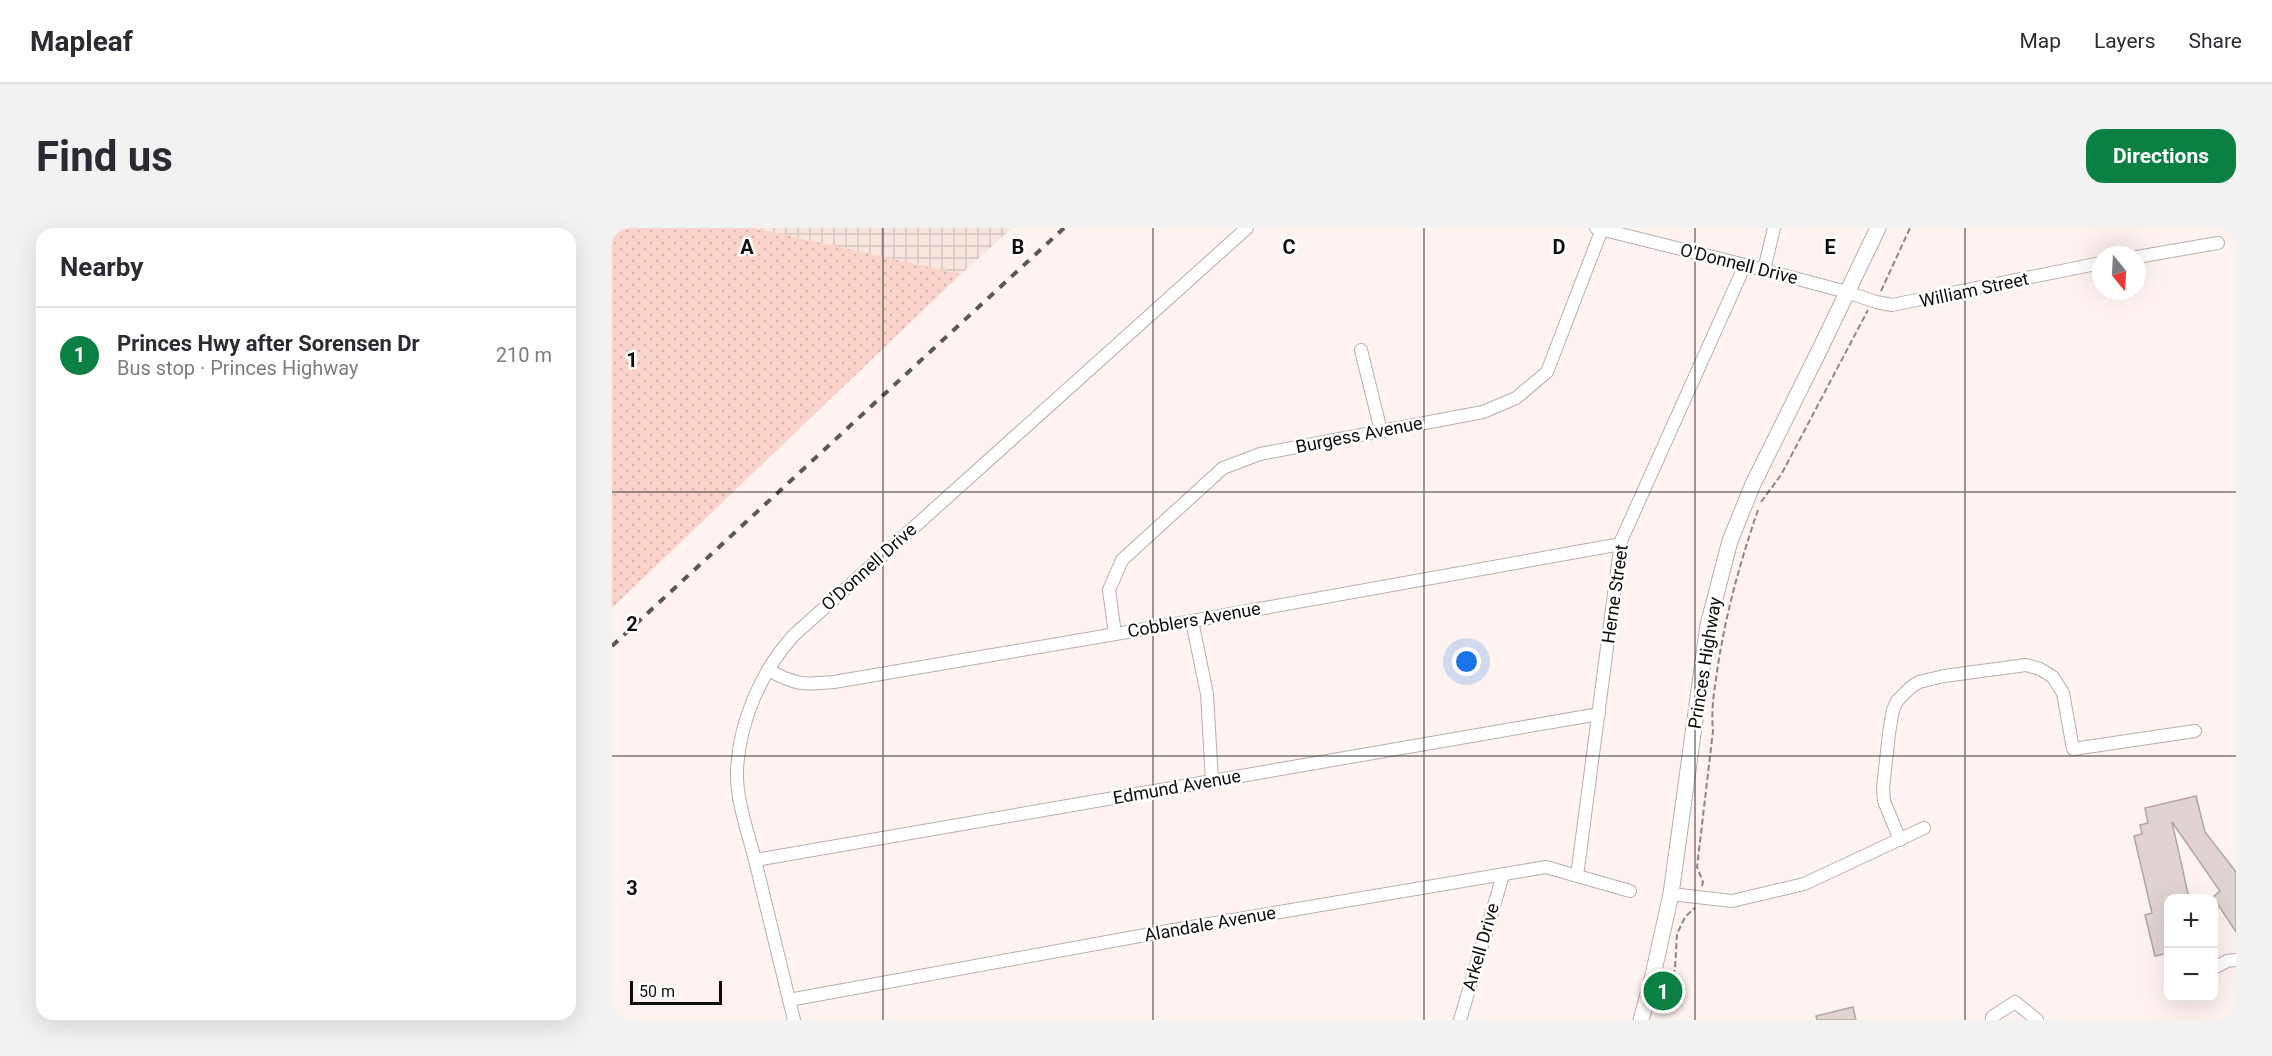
<!DOCTYPE html>
<html lang="en">
<head>
<meta charset="utf-8">
<style>
	body { margin:0; font-family:Roboto,sans-serif; background:#f2f2f3; color:#2b2b33 }
	.controls { position:absolute; right:18px; bottom:18px; display:grid; overflow:hidden; border-radius:12px; box-shadow:0 6px 24px #0002 }
	.controls button { width:54px; height:54px; display:grid; place-items:center; padding:0; border:0; border-bottom:2px solid #e1e1e2; background:#fff; color:#2b2b33; font:30px sans-serif }
	.compass { position:absolute; left:1480px; top:18px; width:54px; height:54px; border-radius:50%; background:#fff; box-shadow:0 6px 24px #0002; rotate:162deg }
	.scale { position:absolute; left:18px; bottom:15px; width:92px; box-sizing:border-box; padding-left:6px; border:3px solid #110d0c; border-top:0; font-size:16px; line-height:21px; white-space:nowrap; color:#110d0c; -webkit-text-stroke:4px #fff; paint-order:stroke }
	.you { position:absolute; left:855px; top:434px; width:21px; height:21px; margin:-15px; border:4px solid #fff; border-radius:50%; background:#1a73e8; box-shadow:0 0 0 9px #1a73e833 }
	.badge { display:grid; place-items:center; width:39px; height:39px; border-radius:50%; background:#0b8043; color:#fff; font-size:20px; font-weight:700 }
	.pin { position:absolute; translate:-50% -50%; border:3px solid #fff; box-shadow:0 2px 6px #0006 }
	.list { margin:0; padding:0; list-style:none }
	h2 { display:flex; justify-content:space-between; align-items:center; height:78px; margin:0; padding:0 24px; font-size:26px }
	h2 small { font-size:20px; font-weight:400; color:#7c7c81 }
	.list li { display:grid; grid-template-columns:39px 1fr auto; gap:18px; align-items:center; box-sizing:border-box; height:96px; padding:0 24px; border-top:2px solid #e1e1e2 }
	.list b { display:block; font-size:22px; white-space:nowrap }
	.list p { margin:0; font-size:20px; white-space:nowrap; color:#7c7c81 }
	.list em { font-size:20px; font-style:normal; color:#7c7c81 }
	.map { position:relative; flex:none; width:1624px; height:792px; overflow:hidden; border-radius:18px }
	header { display:flex; align-items:center; gap:36px; box-sizing:border-box; height:84px; padding:0 30px; background:#fff; border-bottom:2px solid #e1e1e2 }
	header strong { font-size:28px }
	nav { display:flex; gap:33px; margin-inline-start:auto; font-size:21px }
	.intro { display:flex; align-items:center; justify-content:space-between; box-sizing:border-box; height:144px; padding:0 36px }
	h1 { margin:0; font-size:42px }
	.button { padding:15px 27px; border-radius:18px; background:#0b8043; color:#fff; font-size:21px; font-weight:700 }
	main { display:flex; gap:36px; padding:0 36px }
	aside { flex:1; background:#fff; border-radius:18px; box-shadow:0 6px 24px #0002 }
	.map>svg:first-child { display:block }
</style>
</head>
<body>
<header>
<strong>Mapleaf</strong>
<nav><a>Map</a><a>Layers</a><a>Share</a></nav>
</header>
<div class="intro"><h1>Find us</h1><a class="button">Directions</a></div>
<main>
<aside>
<h2>Nearby<small></small></h2>
<ul class="list">
<li><span class="badge">1</span><div><b>Princes Hwy after Sorensen Dr</b><p>Bus stop · Princes Highway</p></div><em>210 m</em></li>
</ul>
</aside>
<div class="map">
<svg width="1624" height="792" viewBox="0 0 1624 792">
	<defs>
		<pattern id="industrial-grid" width="8" height="8" patternUnits="userSpaceOnUse" patternTransform="scale(1.5)"><rect width="8" height="8" fill="#f9e6e1"/><path d="M0 4h8M4 0v8" fill="none" stroke="#d4c4c0"/></pattern>
		<pattern id="grass-dots" width="8" height="8" patternUnits="userSpaceOnUse" patternTransform="scale(1.5)"><rect width="8" height="8" fill="#fad4ca"/><path d="M2 2h.1M6 6h.1" fill="none" stroke="#d5b5ac" stroke-width="1.8" stroke-linecap="round"/></pattern>
	</defs>
	<rect width="100%" height="100%" fill="#fef3f1"/>
	<!-- industrial -->
	<path fill="url(#industrial-grid)" d="M142,0H400L349,46Z"/>
	<!-- grass -->
	<path fill="url(#grass-dots)" d="M0,0H142L349,46L0,380Z"/>
	<!-- building -->
	<g fill="#dfd4d2" stroke="#b0a6a3" stroke-width="1.5">
		<path d="M1584,568L1593,604L1624,644V704L1601,669L1608,663L1560,594L1577,670H1557V725L1543,728L1533,687L1540,685L1522,608L1530,606L1528,597L1536,595L1533,580Z"/>
		<path d="M1241,779L1244,792H1205L1204,788Z"/>
	</g>
	<g fill="none" stroke-linecap="round" stroke-linejoin="round">
		<!-- minor casing -->
		<g stroke="#b8aeac" stroke-width="14">
			<g id="minor">
				<path d="M984,0L1133,37L1235,64L1264,74L1280,77L1489,35"/>
				<path d="M1525,29L1606,15"/>
				<path d="M1152,42L1162,0"/>
				<path d="M749,122L769,203"/>
				<path d="M580,393L595,466L600,553"/>
				<path d="M503,406L497,362L510,332L611,240L648,226L871,184L904,170L935,144L990,1"/>
				<path d="M156,442C184,457 191,457 222,454L580,393L1009,316"/>
				<path d="M1288,612L1272,573L1271,560L1277,505L1281,482L1285,473L1299,459L1307,454L1332,448L1414,437L1428,441L1441,449L1451,465L1461,521L1583,503"/>
				<path d="M143,632L987,486"/>
				<path d="M965,648L1009,313L1133,37"/>
				<path d="M1059,666L1120,673L1192,656L1312,600"/>
				<path d="M1602,740L1615,733L1624,732"/>
				<path d="M177,772L544,705L934,639L1018,663"/>
				<path d="M182,792C169,739 156,686 143,632C136,604 124,572 125,543C127,494 149,443 182,407L635,0"/>
				<path d="M848,792L891,647"/>
				<path d="M1380,792V789L1403,774L1425,792"/>
			</g>
		</g>
		<!-- major casing -->
		<g stroke="#b8aeac" stroke-width="17">
			<path id="major" d="M1029,792L1039,756L1059,666L1096,397L1118,313L1141,256L1209,119L1266,0"/>
		</g>
		<!-- path -->
		<g stroke="#8d8584" stroke-width="2" stroke-dasharray="6 3" stroke-linecap="butt">
			<path d="M1269,63L1298,0"/>
			<path d="M1149,274L1169,247L1256,82"/>
			<path d="M1090,658L1091,654L1085,639L1101,503C1099,483 1102,464 1105,444C1113,388 1128,334 1146,282"/>
			<path d="M1047,781L1063,741L1065,706L1073,689L1083,680"/>
		</g>
		<!-- minor -->
		<use href="#minor" stroke="#fff" stroke-width="12"/>
		<!-- major -->
		<use href="#major" stroke="#fff" stroke-width="15"/>
		<!-- rail -->
		<path stroke="#5b5554" stroke-width="4" stroke-dasharray="8 8" stroke-linecap="butt" d="M0,418L452,0"/>
	</g>
	<!-- grid -->
	<path fill="none" stroke="#110d0c" stroke-width="1.5" stroke-opacity="0.55" d="M271,0V792M541,0V792M812,0V792M1083,0V792M1353,0V792M0,264H1624M0,528H1624"/>
	<g text-anchor="middle" stroke-width="5" stroke-linejoin="round" paint-order="stroke">
		<!-- street labels -->
		<g font-size="18" fill="#110d0c" stroke="#fff">
			<text transform="translate(1127 36) rotate(14)" y="6">O'Donnell Drive</text>
			<text transform="translate(1362 62) rotate(-12)" y="6">William Street</text>
			<text transform="translate(747 207) rotate(-11)" y="6">Burgess Avenue</text>
			<text transform="translate(257 339) rotate(-42)" y="6">O'Donnell Drive</text>
			<text transform="translate(1003 366) rotate(-82)" y="6">Herne Street</text>
			<text transform="translate(582 392) rotate(-10)" y="6">Cobblers Avenue</text>
			<text transform="translate(1093 435) rotate(-81)" y="6">Princes Highway</text>
			<text transform="translate(565 559) rotate(-10)" y="6">Edmund Avenue</text>
			<text transform="translate(598 696) rotate(-10)" y="6">Alandale Avenue</text>
			<text transform="translate(869 719) rotate(-74)" y="6">Arkell Drive</text>
		</g>
	</g>
	<g font-size="20" text-anchor="middle" font-weight="bold" fill="#110d0c" stroke="#fff" stroke-width="5" stroke-linejoin="round" paint-order="stroke">
		<text x="135" y="26">A</text>
		<text x="406" y="26">B</text>
		<text x="677" y="26">C</text>
		<text x="947" y="26">D</text>
		<text x="1218" y="26">E</text>
		<text x="20" y="139">1</text>
		<text x="20" y="403">2</text>
		<text x="20" y="667">3</text>
	</g>
</svg>
<div class="controls">
<button>+</button>
<button>−</button>
</div>
<svg class="compass" viewBox="-18 -18 36 36"><path d="M0-13l5 13h-10z" fill="#e53935"/><path d="M0 13l5-13h-10z" fill="#7c7c81"/></svg>
<div class="scale">50 m</div>
<div class="you"></div>
<div class="pin badge" style="left:1051px;top:763px">1</div>
</div>
</main>
</body>
</html>
